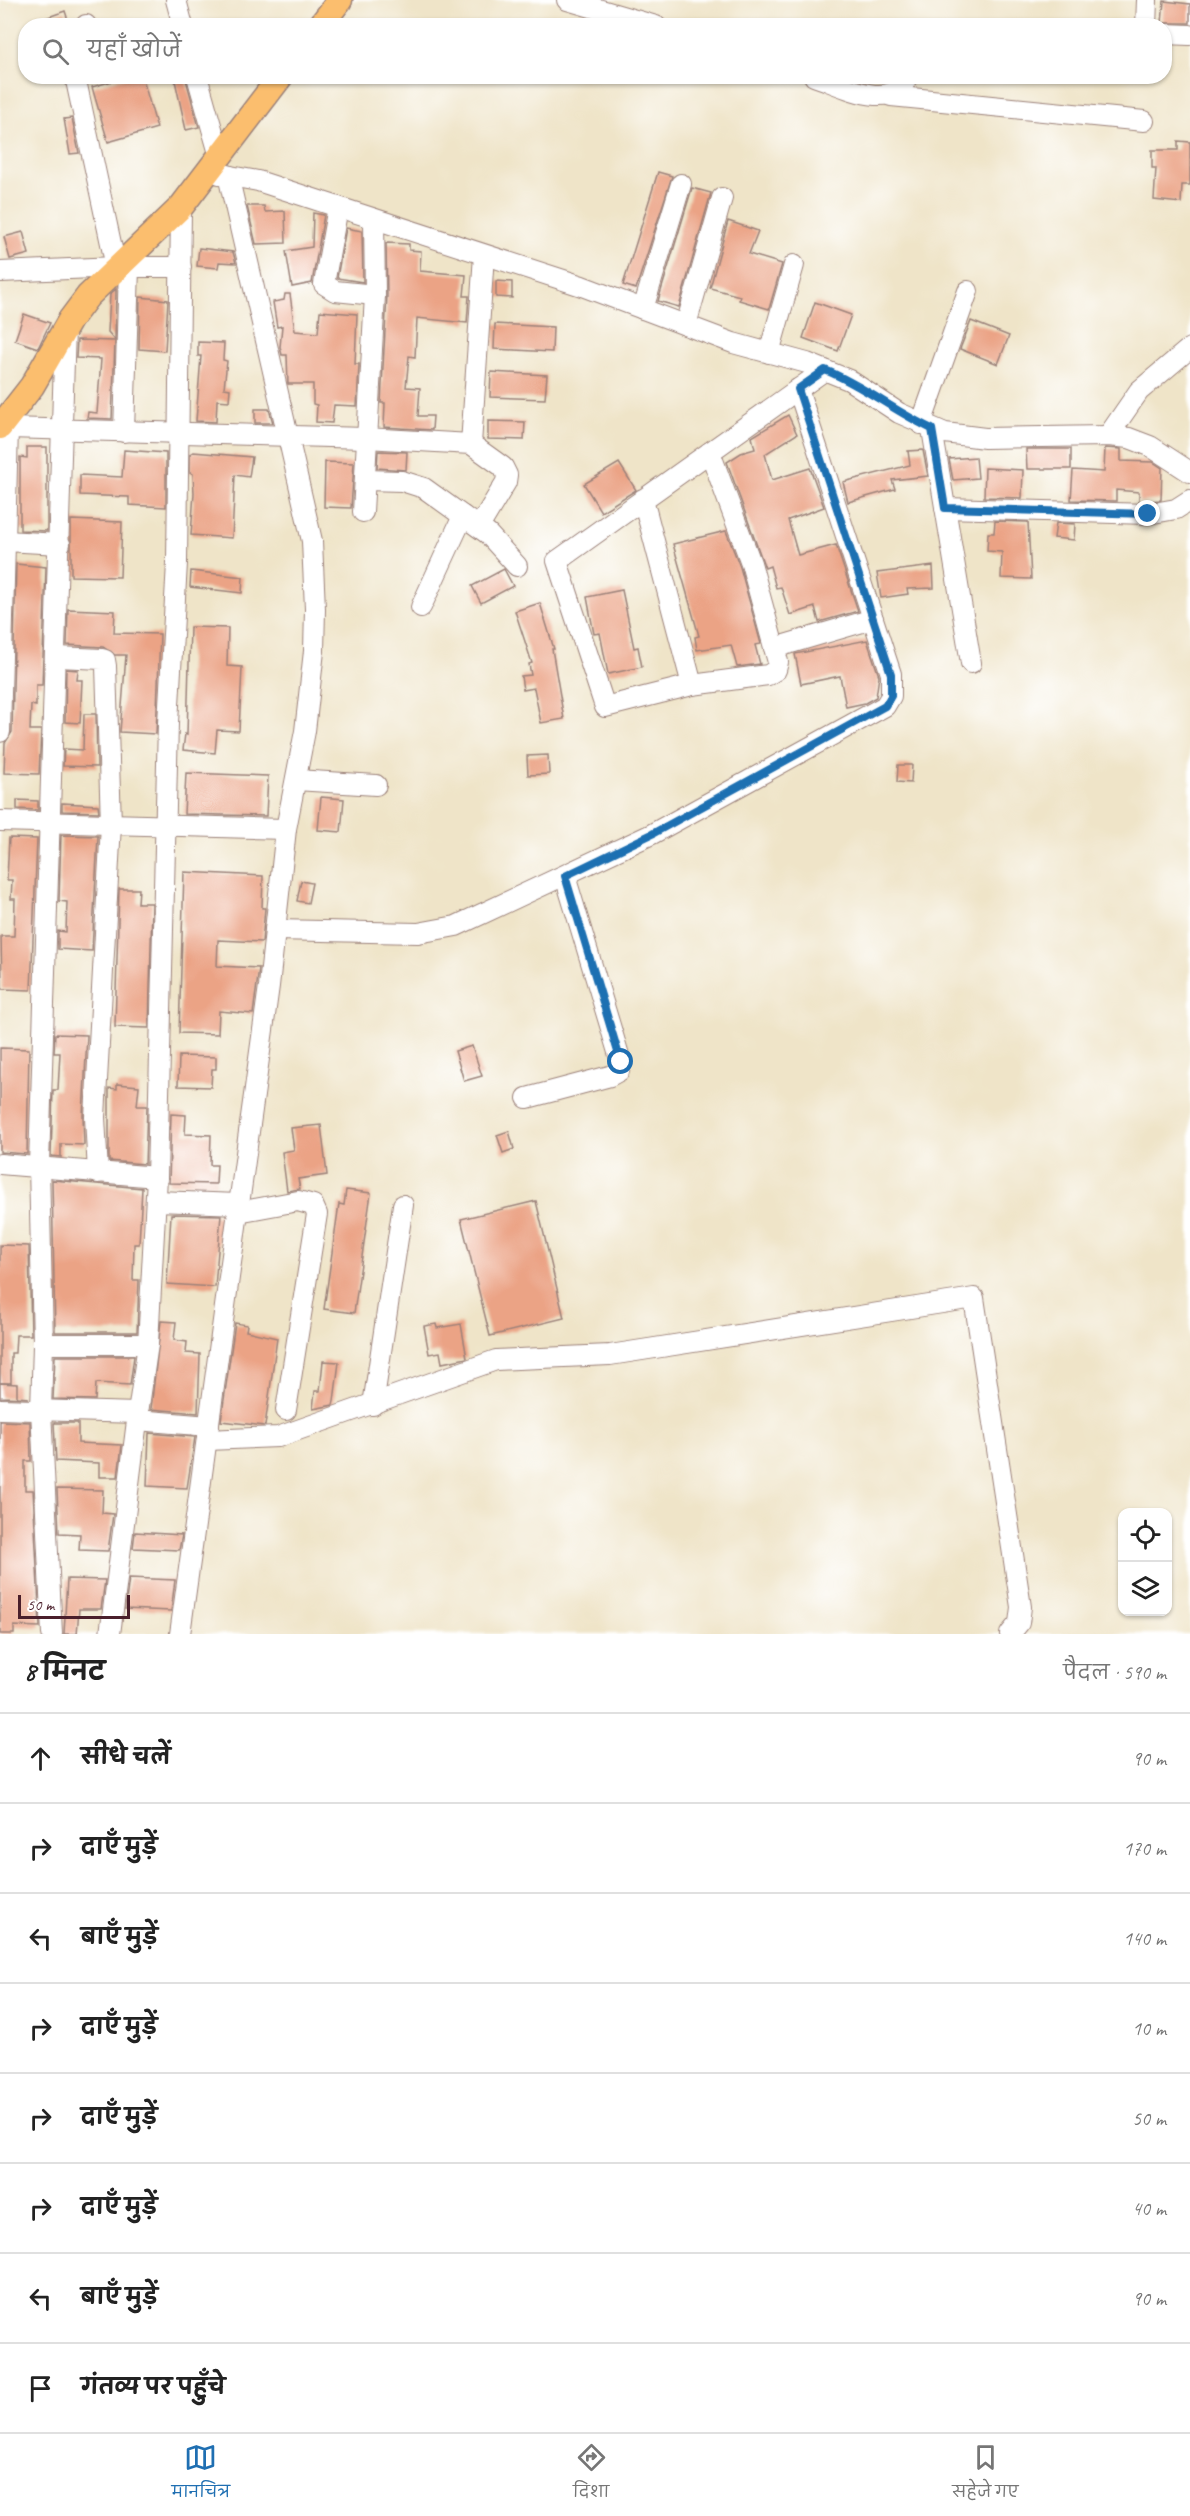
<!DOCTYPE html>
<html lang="hi">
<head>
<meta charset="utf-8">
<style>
	body { margin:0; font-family:Caveat,"Playpen Sans Deva",sans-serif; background:#f2f2f2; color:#222 }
	.controls { position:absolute; right:18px; bottom:18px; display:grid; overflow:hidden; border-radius:12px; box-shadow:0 2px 4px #0004 }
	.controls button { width:54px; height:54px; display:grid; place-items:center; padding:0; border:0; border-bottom:2px solid #e0e0e0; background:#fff; color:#222; font:30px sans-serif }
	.scale { position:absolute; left:18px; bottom:15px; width:112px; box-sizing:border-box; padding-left:6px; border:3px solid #4a1f2b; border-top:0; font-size:16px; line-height:21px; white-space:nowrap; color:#4a1f2b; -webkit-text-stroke:4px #fff; paint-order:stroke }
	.stop { position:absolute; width:18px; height:18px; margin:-14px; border:4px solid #1f6fb2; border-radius:50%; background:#fff }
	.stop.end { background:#1f6fb2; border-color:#fff; box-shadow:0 2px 6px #0008 }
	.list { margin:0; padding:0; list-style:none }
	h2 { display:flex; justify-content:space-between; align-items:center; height:78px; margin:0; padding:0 24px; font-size:26px }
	h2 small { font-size:20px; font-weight:400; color:#767676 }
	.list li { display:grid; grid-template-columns:39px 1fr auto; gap:18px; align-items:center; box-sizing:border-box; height:90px; padding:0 24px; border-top:2px solid #e0e0e0 }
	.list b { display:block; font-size:22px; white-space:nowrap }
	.list em { font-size:20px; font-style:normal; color:#767676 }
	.icon { flex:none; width:33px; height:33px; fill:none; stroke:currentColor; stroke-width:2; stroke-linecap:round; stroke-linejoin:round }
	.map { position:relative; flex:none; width:1190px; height:1634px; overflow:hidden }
	.search { position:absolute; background:#fff; box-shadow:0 2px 4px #0004; left:18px; right:18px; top:18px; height:66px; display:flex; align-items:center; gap:15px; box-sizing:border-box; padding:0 21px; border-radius:24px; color:#767676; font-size:22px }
	.sheet { height:798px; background:#fff }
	nav { display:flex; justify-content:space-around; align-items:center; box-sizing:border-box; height:84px; border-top:2px solid #e0e0e0; background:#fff; font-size:16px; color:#767676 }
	nav a { display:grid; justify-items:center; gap:3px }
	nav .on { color:#1f6fb2 }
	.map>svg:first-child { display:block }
</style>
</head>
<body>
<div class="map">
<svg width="1190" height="1634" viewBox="0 0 1190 1634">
	<rect width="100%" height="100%" fill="#fff"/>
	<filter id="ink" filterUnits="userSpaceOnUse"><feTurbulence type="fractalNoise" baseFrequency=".0167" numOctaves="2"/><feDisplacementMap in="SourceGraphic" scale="12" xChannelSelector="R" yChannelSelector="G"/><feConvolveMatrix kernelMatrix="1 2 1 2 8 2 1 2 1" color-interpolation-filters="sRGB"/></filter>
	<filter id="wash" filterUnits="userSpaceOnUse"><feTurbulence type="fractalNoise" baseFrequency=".008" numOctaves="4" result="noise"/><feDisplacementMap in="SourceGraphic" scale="24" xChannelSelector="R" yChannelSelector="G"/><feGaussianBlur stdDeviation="1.35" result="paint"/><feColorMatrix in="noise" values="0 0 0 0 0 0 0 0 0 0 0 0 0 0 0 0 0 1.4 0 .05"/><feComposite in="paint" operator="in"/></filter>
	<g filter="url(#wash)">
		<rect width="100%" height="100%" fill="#efe4c8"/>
		<g id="blocks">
			<!-- building -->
			<g fill="#eba385">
				<path d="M1164,1L1190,4V23H1162Z"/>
				<path d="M65,11L70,26H30L29,24Z"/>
				<path d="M130,76H142L157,128L108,142L92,87Z"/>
				<path d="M174,76H185L199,127L186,130Z"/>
				<path d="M72,118L79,153L70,154L64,119Z"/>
				<path d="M1178,141L1190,142V185H1182L1181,203L1154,200L1156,168H1152V150H1178Z"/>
				<path d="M658,172L672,176L636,289L623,285Z"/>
				<path d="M692,188L711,193L679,307L658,301Z"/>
				<path d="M247,206H264L265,212L285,211L286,243L256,244Z"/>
				<path d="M313,213L324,215L312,283L292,287L286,251L312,247Z"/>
				<path d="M728,221L758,231L749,254L782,264L769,309L739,300L740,296L710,288Z"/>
				<path d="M346,228L362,231L363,282L337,278Z"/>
				<path d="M23,232L29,254L10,259L4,237Z"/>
				<path d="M386,243L409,244V250L421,251L420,271L466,275L464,296H469L467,323L417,318L415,357L409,356L406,387L420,388L418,416H433L432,430L384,427L385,403H381L387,296Z"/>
				<path d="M199,248L233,252L236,263L219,262L218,268L197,266Z"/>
				<path d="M496,281L512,282V298L496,297Z"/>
				<path d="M116,289L115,340L108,332L110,294Z"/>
				<path d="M285,294H290L295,331L318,333L320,311L357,314L355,364H359L357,406L334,405L332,423L316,422L317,405L313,404V384H288L287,355H282L280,347L282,326L277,327L273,302L284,300Z"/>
				<path d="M140,297L168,300L165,351L139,349Z"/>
				<path d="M815,302L851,315L838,351L803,338Z"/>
				<path d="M24,314L50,323L38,348L15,340Z"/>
				<path d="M971,321L1009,336L998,364L960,349Z"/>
				<path d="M495,324L553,327L552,352L494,349Z"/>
				<path d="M77,340L115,341L112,419L87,418L88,412L97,413L101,359L76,358Z"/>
				<path d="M198,342L224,343L223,360L227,361L224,388L230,389L229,401L217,400L216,422L196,421L201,356H198Z"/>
				<path d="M491,372L547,375L545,399L490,397Z"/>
				<path d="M255,409H269L273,423H255Z"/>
				<path d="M788,415L797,434L765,454L772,480L810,468L824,507L788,520L798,555L836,545L858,611L819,622L815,607L790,615L781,587L776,588L770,566L765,568L727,462L741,453L755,449L752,437Z"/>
				<path d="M488,421L525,422L524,440L488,439Z"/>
				<path d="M27,447H47V531L20,530V457L27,458Z"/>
				<path d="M1105,448L1121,449V461L1153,462L1162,468L1161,500L1139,502V492L1116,490V501L1071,500L1073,470L1104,472Z"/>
				<path d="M1026,449H1071V469H1027Z"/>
				<path d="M124,450L166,453V507L129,505V497L80,495V475L122,477Z"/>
				<path d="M923,450L928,476L892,480L895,489L848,502L843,482L910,465L908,451Z"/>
				<path d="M378,451L407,452L406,470L377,468Z"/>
				<path d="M193,452L252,457L249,477L235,475L232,538L191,535L194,493L193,474L190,472V454Z"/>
				<path d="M976,457L978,478L953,480L949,459Z"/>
				<path d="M325,462L354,463L351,508L324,507Z"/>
				<path d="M619,463L636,490L601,512L584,484Z"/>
				<path d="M985,468L1023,470L1022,498L984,497Z"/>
				<path d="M71,520L122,522L120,577L71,576Z"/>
				<path d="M995,521L1028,522L1031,579L1001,578L1002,552L987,551L988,533H994Z"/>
				<path d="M1056,523L1075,524L1074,540L1054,538Z"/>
				<path d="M726,531L740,567L761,644L755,645L760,664L737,667L731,645L697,650L695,637L699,636L673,544Z"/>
				<path d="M16,564L46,567L42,685H36V706L31,705L30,730H41L39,774L4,773L5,743L12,732Z"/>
				<path d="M933,566L934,588L907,589L908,594L881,598L877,573Z"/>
				<path d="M504,569L513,586L481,603L472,586Z"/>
				<path d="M191,571L243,577L242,593L190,587Z"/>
				<path d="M622,590L634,648L638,647L642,667L608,674L600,633L594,634L587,597Z"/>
				<path d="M540,603L554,649H552L564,719L541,723L534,688L523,690L521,676L531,675L529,664L532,663L515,611Z"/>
				<path d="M68,609L115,611L114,633L160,634L156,734L120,732L126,655H115L103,647L67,645Z"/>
				<path d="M190,627L228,628L227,666L242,667L239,731L217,730L215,753L183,750L185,734L187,735Z"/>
				<path d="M867,640L879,676L876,697L865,703L846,707L840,676L801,684L795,654Z"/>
				<path d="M66,669L78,670L77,680H82L80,723L65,722Z"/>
				<path d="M84,714H96L97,767L63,766L64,749L83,750Z"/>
				<path d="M548,755L549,774L528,775L527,756Z"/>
				<path d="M898,765H912L911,783L897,782Z"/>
				<path d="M186,773L268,776L266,816L184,814Z"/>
				<path d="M321,797L344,799L341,832L318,830Z"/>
				<path d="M17,800L38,801V810L17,809Z"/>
				<path d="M62,803L98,805L99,812L62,811Z"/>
				<path d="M61,835L98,836L92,951L58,949V931L66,932L67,902L59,901Z"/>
				<path d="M9,838L37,839L31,990L2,989L1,936H14L15,899H11L12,880H7Z"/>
				<path d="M184,872L263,876L262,908H265L262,942L218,940L217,966L259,968L253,1014L219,1011L218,1034L179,1033Z"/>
				<path d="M301,881L312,883L308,903L297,901Z"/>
				<path d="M119,889H139L138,903H152L149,1028L115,1027Z"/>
				<path d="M55,1034L87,1035L83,1116L84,1145L61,1144V1157L51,1156L53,1090H58L60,1053H54Z"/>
				<path d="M472,1046L482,1076L464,1081L455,1051Z"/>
				<path d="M0,1048L29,1049L27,1154L0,1152Z"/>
				<path d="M179,1056L216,1057V1069H212L211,1087L178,1086Z"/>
				<path d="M117,1084L139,1086L137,1106H147L145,1164L109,1161V1088L117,1089Z"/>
				<path d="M171,1114L186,1115L185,1134L211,1135L210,1165H217L216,1184L169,1183Z"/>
				<path d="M321,1125L327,1175L298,1179L300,1189L287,1191L282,1152L294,1150L291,1128Z"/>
				<path d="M509,1131L514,1149L503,1153L497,1135Z"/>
				<path d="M52,1180L142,1188L139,1244H134L133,1280H139L137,1332H55Z"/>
				<path d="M346,1190L371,1193L354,1313L324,1309L339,1204L344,1205Z"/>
				<path d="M536,1201L564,1318L490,1336L461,1219Z"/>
				<path d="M171,1214L221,1215L215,1287L167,1284Z"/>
				<path d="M0,1245L29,1246L31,1335H16L15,1353H11V1383H0Z"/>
				<path d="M161,1321L176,1322L174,1340L187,1342L186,1353L200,1354L198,1413L151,1409Z"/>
				<path d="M235,1323L247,1325L246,1331L277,1338L265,1426L221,1421Z"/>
				<path d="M436,1324L437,1328L461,1324L467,1358L442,1363L440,1352L429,1354L424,1326Z"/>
				<path d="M55,1356H134L130,1385L96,1383L95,1400L53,1399Z"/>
				<path d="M323,1361L339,1362L334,1401L333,1405L313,1409L315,1391H320Z"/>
				<path d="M0,1383L17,1384V1397L29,1398L0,1397Z"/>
				<path d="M0,1421L30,1422L31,1461H25V1490H33L40,1627L14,1626V1634H0Z"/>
				<path d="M54,1423H78V1443L122,1445L118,1477H99V1463L56,1461Z"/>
				<path d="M149,1433L195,1437L187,1488L147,1486Z"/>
				<path d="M57,1489L103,1490L102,1513L113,1514L108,1551L79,1550L80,1534L59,1533Z"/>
				<path d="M135,1532L182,1535L179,1550L133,1548Z"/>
				<path d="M129,1578L175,1580L171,1611L125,1609Z"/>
				<path d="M67,1579L105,1580L101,1609H79L77,1634H64Z"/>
			</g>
		</g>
	</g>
	<g filter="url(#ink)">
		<use href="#blocks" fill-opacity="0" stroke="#9c827a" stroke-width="1.5"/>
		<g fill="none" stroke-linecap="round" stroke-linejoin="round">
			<!-- minor casing -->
			<g stroke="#9c827a" stroke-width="22">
				<g id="minor">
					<path d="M176,0L183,26"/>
					<path d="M567,0L656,26"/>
					<path d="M86,26V25"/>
					<path d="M1146,26L1147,0"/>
					<path d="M1164,34L1190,35"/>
					<path d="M75,76L116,267"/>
					<path d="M197,76L220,157"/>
					<path d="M814,76C842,85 892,114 908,76"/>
					<path d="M891,96L1144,121"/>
					<path d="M219,174L258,181L582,286L733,343L807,363L849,380L899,413L945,433L985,438L1108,436L1129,438L1150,446L1190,472"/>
					<path d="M338,207L324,284L335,291L375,295"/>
					<path d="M0,272L116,267H181"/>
					<path d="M643,309L681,184"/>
					<path d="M686,325L722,198"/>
					<path d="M769,353L794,265"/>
					<path d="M921,424L968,291"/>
					<path d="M8,428L366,438L471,444L484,255"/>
					<path d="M932,429L971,663"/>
					<path d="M124,432L129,267"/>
					<path d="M1108,436L1139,391L1190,348"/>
					<path d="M471,444L503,467L507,475L506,482L479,527"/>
					<path d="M365,480L402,481L424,488L488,534L517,566"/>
					<path d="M643,499L692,685L605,707L557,561L825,370"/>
					<path d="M945,508L1148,514L1176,509L1190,500"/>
					<path d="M363,512L375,295L374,219"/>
					<path d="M5,541L60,544"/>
					<path d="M421,607L463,516"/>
					<path d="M774,648L873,619"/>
					<path d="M57,657L102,659L105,660L106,666L111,824L95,1117L98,1173"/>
					<path d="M692,685L768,675L776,670L778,662L751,563L710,452"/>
					<path d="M0,732L8,428L4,422"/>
					<path d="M296,780L376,785"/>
					<path d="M0,821L286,829"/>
					<path d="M275,930L418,933L456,926L652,834L885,706L891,696V674L798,389"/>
					<path d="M527,1098L610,1076L619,1071L621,1062L565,876"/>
					<path d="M0,1164L157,1177L148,1344L138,1413"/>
					<path d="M157,1177L168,723L177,563L181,207"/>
					<path d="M156,1201L239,1204"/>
					<path d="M238,1212L298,1201L313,1205L317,1214L286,1410"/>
					<path d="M43,1344H148"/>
					<path d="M373,1405L403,1205"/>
					<path d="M0,1409L138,1413L110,1634"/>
					<path d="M137,1420L209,1426"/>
					<path d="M207,1440L278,1437L496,1360L610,1355L974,1298L1021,1607L1019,1623L1010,1634"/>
					<path d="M52,1634L41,1410L43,1344L39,1165L65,328"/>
					<path d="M180,1634L269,986L286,829L305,731L314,651L315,609L312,541L228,175"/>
				</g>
			</g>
			<!-- major casing -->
			<g stroke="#9c827a" stroke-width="27">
				<g id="major">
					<path d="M320,26L340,0"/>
					<path d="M0,427L32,386L70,320L88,296L181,207L281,76"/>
				</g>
			</g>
			<!-- minor -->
			<use href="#minor" stroke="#fff" stroke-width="20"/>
			<!-- major -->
			<use href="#major" stroke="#fbbe6e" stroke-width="24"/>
		</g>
	</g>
	<g fill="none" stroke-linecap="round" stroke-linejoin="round" filter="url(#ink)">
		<!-- route -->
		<path stroke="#1f6fb2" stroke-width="8" d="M621,1062L565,876L652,834L885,706L891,696V674L798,389L825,370C863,385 895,412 932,429L945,508L1148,514"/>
	</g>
</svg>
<div class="controls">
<button><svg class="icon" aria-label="locate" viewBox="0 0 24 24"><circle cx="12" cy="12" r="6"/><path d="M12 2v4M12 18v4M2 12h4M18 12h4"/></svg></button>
<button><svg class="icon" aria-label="layers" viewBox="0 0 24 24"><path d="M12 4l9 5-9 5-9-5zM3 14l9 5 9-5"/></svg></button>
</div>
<div class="scale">50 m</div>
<div class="stop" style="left:621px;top:1062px"></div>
<div class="stop end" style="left:1148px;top:514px"></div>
<div class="search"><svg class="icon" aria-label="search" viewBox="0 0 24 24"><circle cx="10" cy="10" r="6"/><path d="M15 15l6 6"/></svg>यहाँ खोजें</div>
</div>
<section class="sheet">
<h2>8 मिनट<small>पैदल · 590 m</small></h2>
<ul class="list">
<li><svg class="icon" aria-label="ahead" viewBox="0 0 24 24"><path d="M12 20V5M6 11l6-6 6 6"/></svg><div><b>सीधे चलें</b></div><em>90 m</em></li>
<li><svg class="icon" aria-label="right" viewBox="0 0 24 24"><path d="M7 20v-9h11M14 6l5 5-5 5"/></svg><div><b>दाएँ मुड़ें</b></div><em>170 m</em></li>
<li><svg class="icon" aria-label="left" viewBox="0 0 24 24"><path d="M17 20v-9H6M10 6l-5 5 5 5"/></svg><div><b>बाएँ मुड़ें</b></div><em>140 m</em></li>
<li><svg class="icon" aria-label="right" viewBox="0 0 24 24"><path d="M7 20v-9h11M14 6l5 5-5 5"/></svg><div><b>दाएँ मुड़ें</b></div><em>10 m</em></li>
<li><svg class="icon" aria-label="right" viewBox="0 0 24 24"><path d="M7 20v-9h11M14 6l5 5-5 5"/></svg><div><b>दाएँ मुड़ें</b></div><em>50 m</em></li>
<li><svg class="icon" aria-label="right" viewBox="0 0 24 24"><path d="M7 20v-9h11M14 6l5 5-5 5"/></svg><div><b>दाएँ मुड़ें</b></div><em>40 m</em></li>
<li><svg class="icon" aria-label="left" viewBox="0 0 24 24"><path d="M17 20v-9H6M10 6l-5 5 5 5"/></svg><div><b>बाएँ मुड़ें</b></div><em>90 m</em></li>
<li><svg class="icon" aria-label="arrive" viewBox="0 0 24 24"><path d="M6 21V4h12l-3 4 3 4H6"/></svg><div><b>गंतव्य पर पहुँचे</b></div></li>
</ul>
</section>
<nav>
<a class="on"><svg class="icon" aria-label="map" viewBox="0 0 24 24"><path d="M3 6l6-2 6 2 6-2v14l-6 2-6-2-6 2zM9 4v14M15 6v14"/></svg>मानचित्र</a>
<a><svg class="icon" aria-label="directions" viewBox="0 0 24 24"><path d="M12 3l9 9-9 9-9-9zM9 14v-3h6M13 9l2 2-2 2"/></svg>दिशा</a>
<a><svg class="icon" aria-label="saved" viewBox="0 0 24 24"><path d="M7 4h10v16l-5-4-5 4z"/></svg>सहेजे गए</a>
</nav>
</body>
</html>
